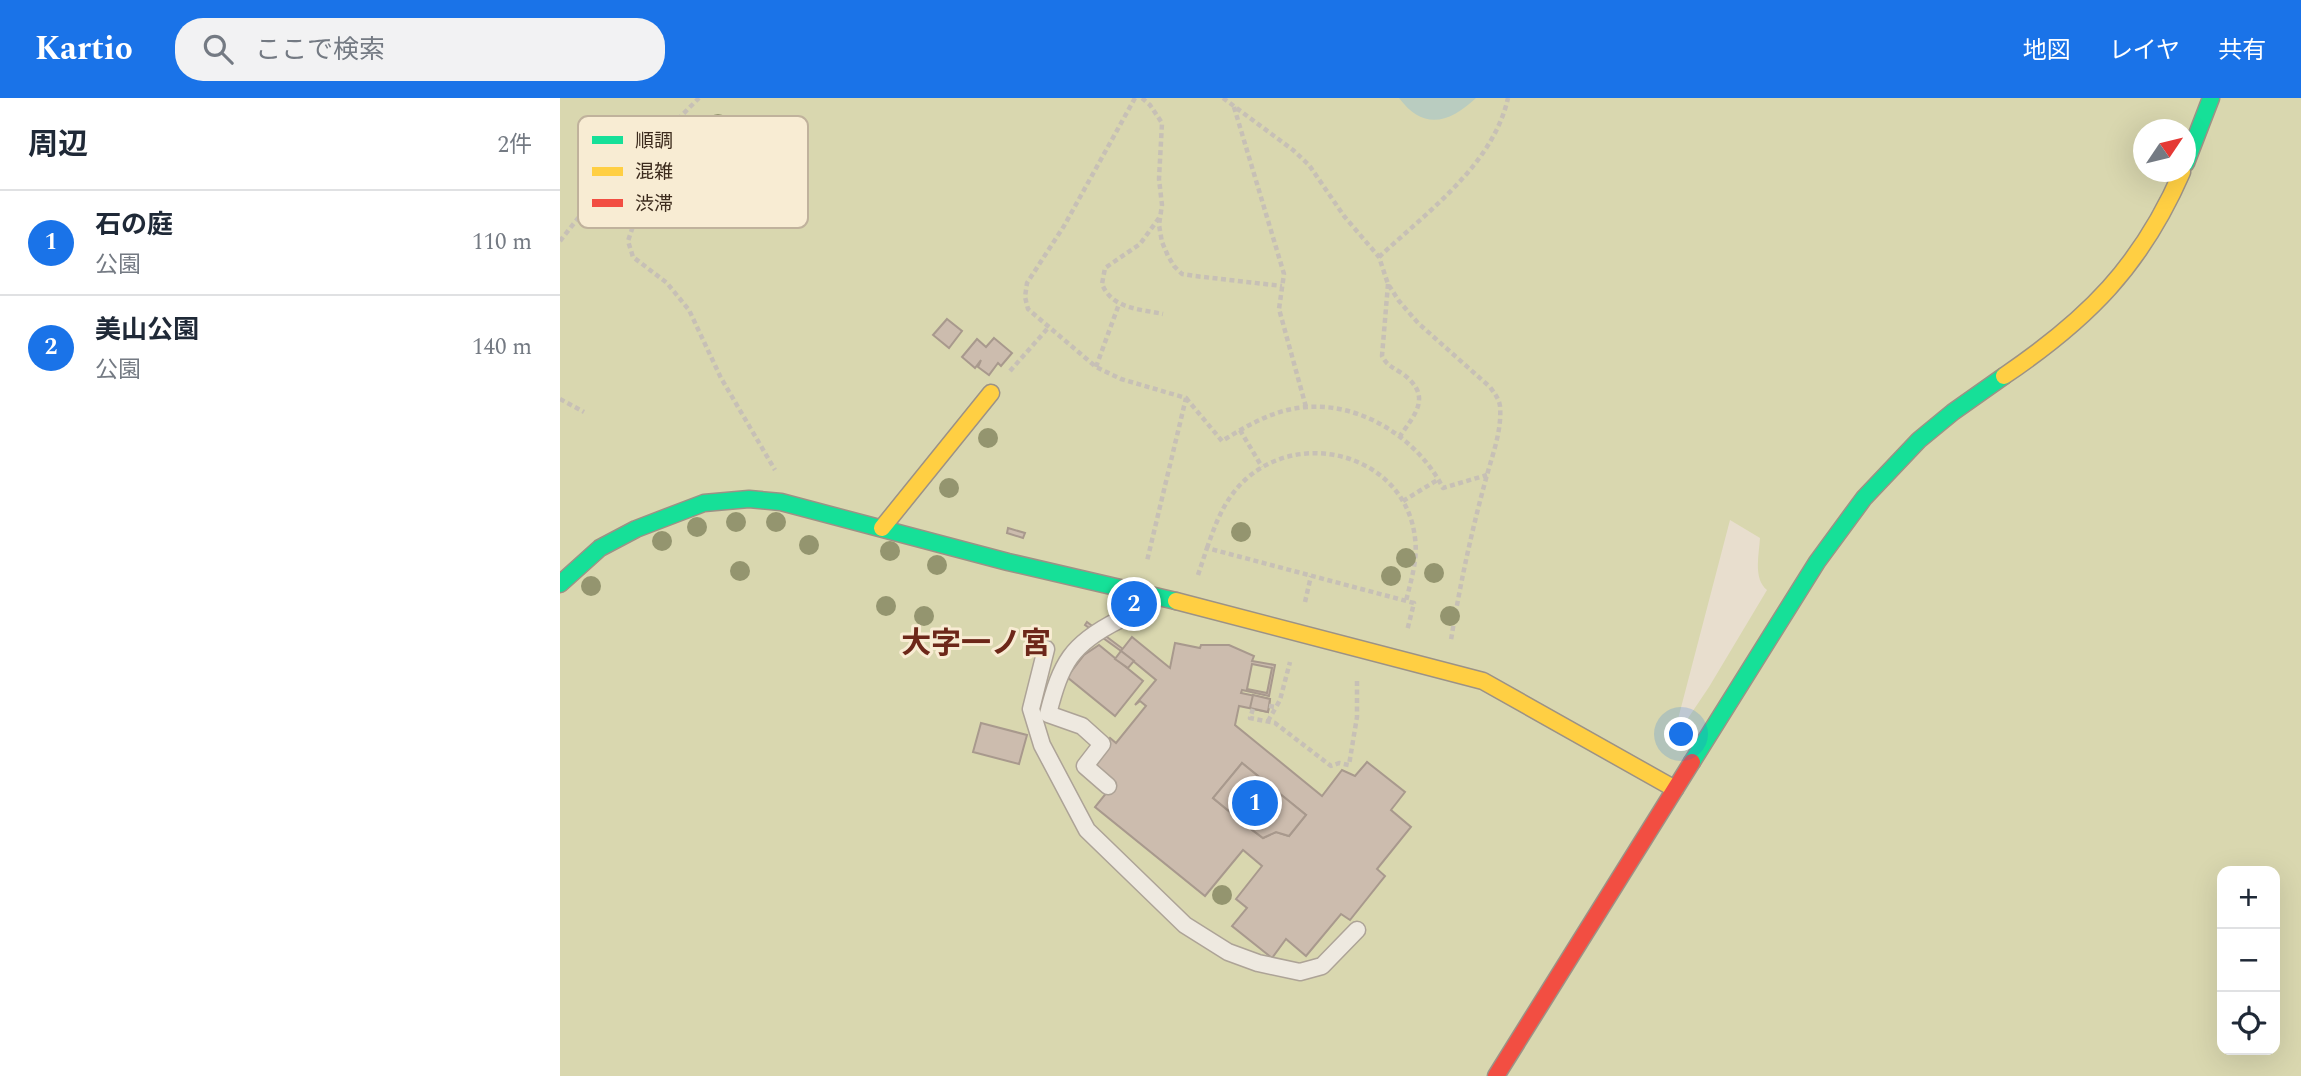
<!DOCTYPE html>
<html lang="ja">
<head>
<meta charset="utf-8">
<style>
	body { margin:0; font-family:Spectral,"Noto Sans JP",serif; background:#f2f2f3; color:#1f2937 }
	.controls { position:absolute; right:21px; bottom:21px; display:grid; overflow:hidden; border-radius:14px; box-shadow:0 7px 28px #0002 }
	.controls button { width:63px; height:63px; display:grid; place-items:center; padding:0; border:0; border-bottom:2px solid #e0e1e3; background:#fff; color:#1f2937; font:35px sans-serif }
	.compass { position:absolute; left:1573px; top:21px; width:63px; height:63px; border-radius:50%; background:#fff; box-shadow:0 7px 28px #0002; rotate:55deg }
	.you { position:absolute; left:1122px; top:637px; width:24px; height:24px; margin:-18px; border:5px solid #fff; border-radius:50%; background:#1a73e8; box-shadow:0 0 0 10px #1a73e833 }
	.badge { display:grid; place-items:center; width:46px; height:46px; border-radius:50%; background:#1a73e8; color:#fff; font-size:23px; font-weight:700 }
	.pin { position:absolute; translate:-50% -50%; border:4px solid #fff; box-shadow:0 2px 7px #0006 }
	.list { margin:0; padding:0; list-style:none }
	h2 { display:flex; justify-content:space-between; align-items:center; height:91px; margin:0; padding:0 28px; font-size:30px }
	h2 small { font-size:23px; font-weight:400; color:#747a83 }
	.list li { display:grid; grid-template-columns:46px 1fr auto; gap:21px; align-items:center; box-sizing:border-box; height:105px; padding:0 28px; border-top:2px solid #e0e1e3 }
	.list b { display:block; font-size:26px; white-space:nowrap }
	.list p { margin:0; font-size:23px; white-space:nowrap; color:#747a83 }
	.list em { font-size:23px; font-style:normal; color:#747a83 }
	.icon { flex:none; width:38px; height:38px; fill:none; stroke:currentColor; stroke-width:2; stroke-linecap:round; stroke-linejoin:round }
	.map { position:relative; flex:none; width:1741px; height:978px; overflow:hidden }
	header { display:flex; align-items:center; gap:42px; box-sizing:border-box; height:98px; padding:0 35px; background:#1a73e8; color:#fff }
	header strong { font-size:33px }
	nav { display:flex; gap:38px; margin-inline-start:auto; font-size:24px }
	.search { width:490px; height:63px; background:#f2f2f3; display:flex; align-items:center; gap:18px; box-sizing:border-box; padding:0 24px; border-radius:28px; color:#747a83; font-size:26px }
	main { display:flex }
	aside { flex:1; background:#fff }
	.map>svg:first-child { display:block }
</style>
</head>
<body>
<header>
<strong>Kartio</strong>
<div class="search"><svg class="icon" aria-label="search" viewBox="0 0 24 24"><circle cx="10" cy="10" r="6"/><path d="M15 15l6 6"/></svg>ここで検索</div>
<nav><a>地図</a><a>レイヤ</a><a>共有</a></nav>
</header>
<main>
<aside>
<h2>周辺<small>2件</small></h2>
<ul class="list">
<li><span class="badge">1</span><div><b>石の庭</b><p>公園</p></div><em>110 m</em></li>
<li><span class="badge">2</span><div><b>美山公園</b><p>公園</p></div><em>140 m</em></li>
</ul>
</aside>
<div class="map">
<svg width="1741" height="978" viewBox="0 0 1741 978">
	<rect width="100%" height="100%" fill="#e8dece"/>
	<!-- green -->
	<path fill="#d9d7af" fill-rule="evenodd" d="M0,0H1741V978H0ZM1584,32H1626V74H1584ZM1170,422L1200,440C1199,457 1193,481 1207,492L1149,589L1112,644ZM1662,773H1715V952H1662Z"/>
	<!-- water -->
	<path fill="#b9ccc0" d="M839,0H916C889,25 864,33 839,0Z"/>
	<!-- building -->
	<g fill="#ccbcae" stroke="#a8998d" stroke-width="2" fill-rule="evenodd">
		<path d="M387,221L402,233L389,250L373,237Z"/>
		<path d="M434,240L452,255L441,268L438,265L429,277L418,269L421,262L415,270L402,259L417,241L426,249Z"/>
		<path d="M448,430L465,435L463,440L447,435Z"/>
		<path d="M527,524L563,551L561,553L525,527Z"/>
		<path d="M572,539L610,570L615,545L640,550L641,547H669L694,558L692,563L715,567L709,598L682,592L681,595L710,601L708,614L679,608L675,627L762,698L782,672L795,678L807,664L845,694L831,712L851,729L817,771L825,778L790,822L781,816L746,858L726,841L712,860L672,828L687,810L676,801L702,768L683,752L645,798L535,709L552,688L528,668L550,640L556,645L586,608L580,603L575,607L596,582L561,553ZM692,566L712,570L707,595L687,591ZM682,665L746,717L729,738L716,734L703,740L691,731L698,722L682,710L675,718L653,700Z"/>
		<path d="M539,547L583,583L555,618L507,579L524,557Z"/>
		<path d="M561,553L574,563L568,570L555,561Z"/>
		<path d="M693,597L710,601L708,614L690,610Z"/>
		<path d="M421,625L467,637L459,666L413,654Z"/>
		<path d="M682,665L746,717L729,738L716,734L703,740L691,731L698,722L682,710L675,718L653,700Z"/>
	</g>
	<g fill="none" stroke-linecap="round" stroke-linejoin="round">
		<!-- lane casing -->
		<g stroke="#ada397" stroke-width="19">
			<g id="lane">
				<path d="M486,551L471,611L482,647L527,732L625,827L668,854L698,865L740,874L762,868L797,832"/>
				<path d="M548,688L525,668L542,646L522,628L488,616C501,565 511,546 559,522L567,490"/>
			</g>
		</g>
		<!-- fast casing -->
		<g stroke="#9c9286" stroke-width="19">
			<g id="fast">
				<path d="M1626,65L1651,0"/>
				<path d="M0,486L40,450L76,431L144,405L189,401L221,404L448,464L616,503"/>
				<path d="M1132,664L1257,464L1304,400L1359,342L1393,314L1444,278"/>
			</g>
		</g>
		<!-- slow casing -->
		<g stroke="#9c9286" stroke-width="19">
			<g id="slow">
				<path d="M1444,278C1528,221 1581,168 1622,74"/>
				<path d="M322,430L431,295"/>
				<path d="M616,503L923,583L1115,691"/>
			</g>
		</g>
		<!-- jam casing -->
		<g stroke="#9c9286" stroke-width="19">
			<path id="jam" d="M936,978L1132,664"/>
		</g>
		<!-- path -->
		<g stroke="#c7c0b6" stroke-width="4.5" stroke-dasharray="5 3.5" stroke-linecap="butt">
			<path d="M575,0L504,128L467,185L465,199L468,211L536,269L561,281L626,300L587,463"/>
			<path d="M582,0L590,7L602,25L599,81L602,107L599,127L602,144L608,158L614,168L622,176L635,178L722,188"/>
			<path d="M663,0L733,52L749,67L784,118L819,159L828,186L839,203L858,225L930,289C935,296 939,301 940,308C942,332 933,355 927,377C912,431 900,486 891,542"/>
			<path d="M674,9L724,176L719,211L746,309"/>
			<path d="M90,47V77L68,143L73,159L107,185L129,212L161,280L215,372"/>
			<path d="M599,120L580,146L545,170L542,186C552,211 580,211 603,216"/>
			<path d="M0,143L45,86L101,38L139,0"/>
			<path d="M819,159C867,114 933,67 948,0"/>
			<path d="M828,186L822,258C827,268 834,270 843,276C872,298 856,315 840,338"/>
			<path d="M536,269L559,206"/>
			<path d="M450,273L488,230"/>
			<path d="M626,300L662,343C688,327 715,311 747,309C803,305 858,341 883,390L927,377"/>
			<path d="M0,301L24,314"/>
			<path d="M680,332L702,369"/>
			<path d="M843,403L879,381"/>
			<path d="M647,450C656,424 665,400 686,381C744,329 846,359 855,440C858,462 851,482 846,503"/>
			<path d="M638,477L647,450L854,505L847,533"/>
			<path d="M745,504L751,478"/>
			<path d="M709,608L716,609L720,602L730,564"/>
			<path d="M693,611L690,620L715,625L771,668L779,665L789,667L797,619V583"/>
			<path d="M708,623L716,609"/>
		</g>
		<!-- lane -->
		<use href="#lane" stroke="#eee9e0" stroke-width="16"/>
		<!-- fast -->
		<use href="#fast" stroke="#16e098" stroke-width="16"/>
		<!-- slow -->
		<use href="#slow" stroke="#ffcf43" stroke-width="16"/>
		<!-- jam -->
		<use href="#jam" stroke="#f24e42" stroke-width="16"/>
	</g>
	<!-- trees -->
	<g fill="#94956f">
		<circle cx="158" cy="26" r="10"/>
		<circle cx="428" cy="340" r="10"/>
		<circle cx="389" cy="390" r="10"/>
		<circle cx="176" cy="424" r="10"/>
		<circle cx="216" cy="424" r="10"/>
		<circle cx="137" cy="429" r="10"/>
		<circle cx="681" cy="434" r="10"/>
		<circle cx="102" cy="443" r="10"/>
		<circle cx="249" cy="447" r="10"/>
		<circle cx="330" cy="453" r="10"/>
		<circle cx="846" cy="460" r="10"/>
		<circle cx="377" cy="467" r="10"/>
		<circle cx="180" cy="473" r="10"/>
		<circle cx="874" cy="475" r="10"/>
		<circle cx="831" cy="478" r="10"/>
		<circle cx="31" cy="488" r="10"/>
		<circle cx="326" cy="508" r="10"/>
		<circle cx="364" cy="518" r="10"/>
		<circle cx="890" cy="518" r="10"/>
		<circle cx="662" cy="797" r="10"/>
	</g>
	<g text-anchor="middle" stroke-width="6" stroke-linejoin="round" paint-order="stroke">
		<!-- neighbourhood labels -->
		<g font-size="30" font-weight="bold" fill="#6d2719" stroke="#f8ecd3">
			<text x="416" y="555">大字一ノ宮</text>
		</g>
	</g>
	<!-- legend -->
	<rect x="18" y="18" width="230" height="112" rx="10" fill="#f8ecd3" stroke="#c0b29c" stroke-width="2"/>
	<rect x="32" y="38" width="31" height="8" fill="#16e098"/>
	<rect x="32" y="69" width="31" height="9" fill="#ffcf43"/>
	<rect x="32" y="101" width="31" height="8" fill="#f24e42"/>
	<g font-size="19" fill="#3c2b1d">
		<text x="75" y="49">順調</text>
		<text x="75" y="80">混雑</text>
		<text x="75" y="112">渋滞</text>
	</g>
</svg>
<div class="controls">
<button>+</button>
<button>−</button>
<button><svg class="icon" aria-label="locate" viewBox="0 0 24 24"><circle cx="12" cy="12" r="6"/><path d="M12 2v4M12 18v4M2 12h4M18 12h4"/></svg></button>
</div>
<svg class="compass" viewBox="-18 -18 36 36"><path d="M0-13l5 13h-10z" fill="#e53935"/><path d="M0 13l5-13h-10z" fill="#747a83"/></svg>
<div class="you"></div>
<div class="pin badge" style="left:695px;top:705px">1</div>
<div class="pin badge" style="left:574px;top:506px">2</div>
</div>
</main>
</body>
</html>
